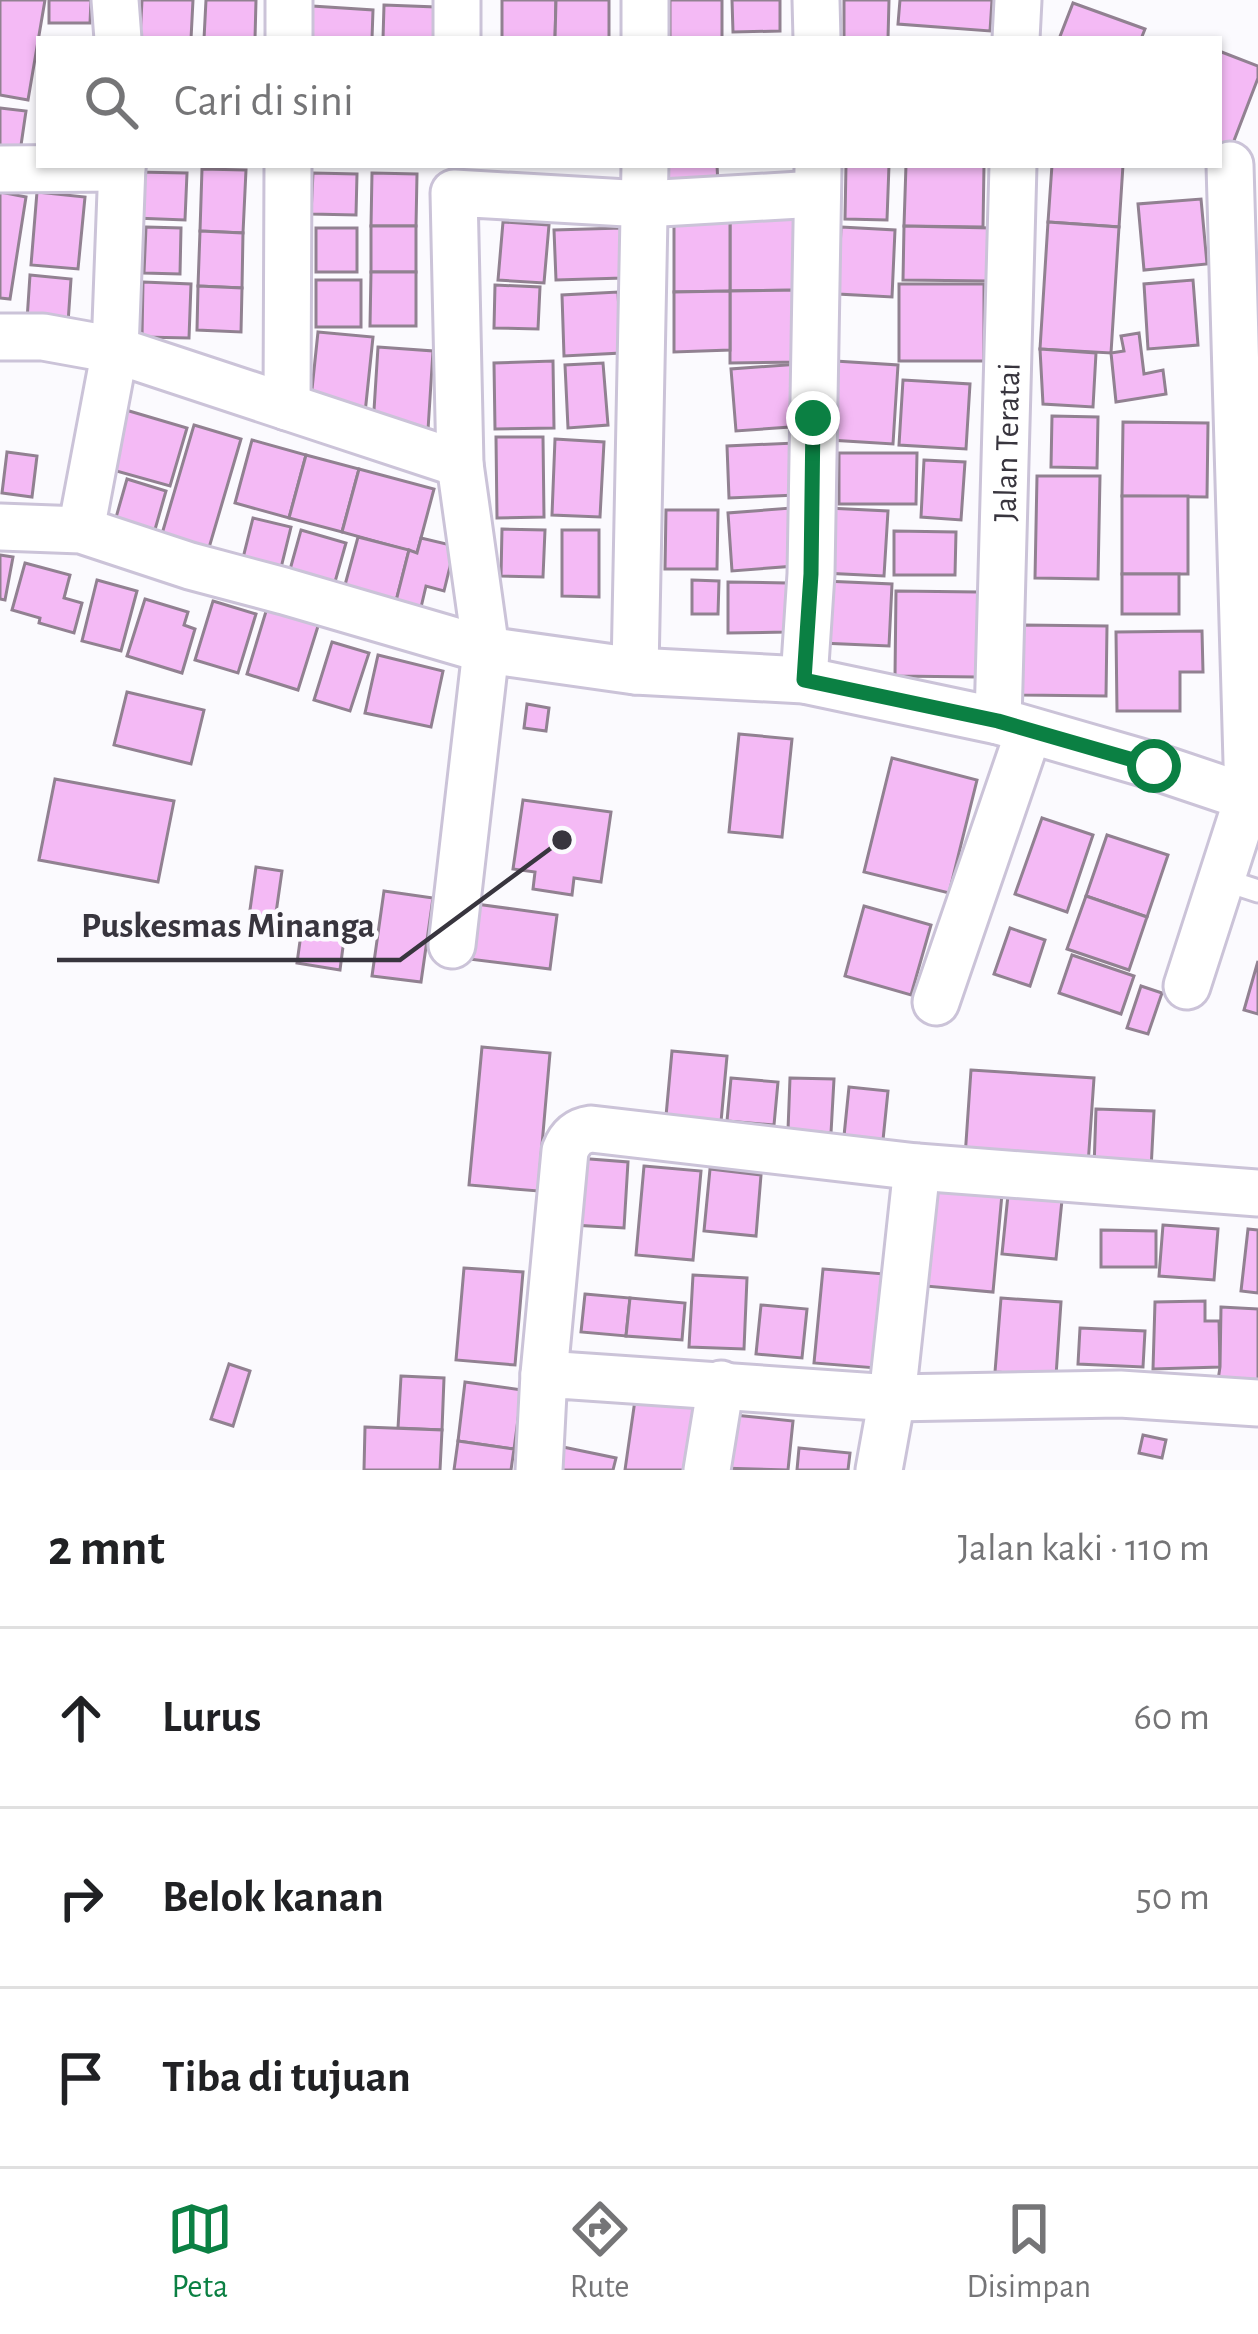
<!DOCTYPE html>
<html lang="id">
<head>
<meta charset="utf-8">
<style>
	body { margin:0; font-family:"Alegreya Sans",sans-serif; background:#f2f2f2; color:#202124 }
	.stop { position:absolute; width:36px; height:36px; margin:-27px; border:9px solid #0b8043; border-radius:50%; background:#fff }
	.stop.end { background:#0b8043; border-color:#fff; box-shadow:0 3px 12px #0008 }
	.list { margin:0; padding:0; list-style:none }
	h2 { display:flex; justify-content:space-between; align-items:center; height:156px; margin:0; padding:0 48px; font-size:51px }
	h2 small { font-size:39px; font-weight:400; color:#757577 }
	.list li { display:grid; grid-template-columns:78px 1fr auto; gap:36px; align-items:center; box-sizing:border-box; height:180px; padding:0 48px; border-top:3px solid #e0e0e0 }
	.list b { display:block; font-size:45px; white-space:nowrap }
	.list em { font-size:39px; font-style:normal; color:#757577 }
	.icon { flex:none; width:66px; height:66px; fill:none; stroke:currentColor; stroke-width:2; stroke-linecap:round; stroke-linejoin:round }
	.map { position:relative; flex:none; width:1258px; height:1470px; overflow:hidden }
	.search { position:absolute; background:#fff; box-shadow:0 3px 9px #0004; left:36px; right:36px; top:36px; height:132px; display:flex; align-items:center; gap:30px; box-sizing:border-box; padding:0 42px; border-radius:0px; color:#757577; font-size:45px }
	.sheet { height:696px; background:#fff }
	nav { display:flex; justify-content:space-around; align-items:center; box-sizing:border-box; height:168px; border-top:3px solid #e0e0e0; background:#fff; font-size:33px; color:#757577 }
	nav a { display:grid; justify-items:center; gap:6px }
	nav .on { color:#0b8043 }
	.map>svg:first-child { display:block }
</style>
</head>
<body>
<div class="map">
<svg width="1258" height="1470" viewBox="0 0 1258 1470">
	<rect width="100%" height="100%" fill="#fbfafe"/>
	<!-- building -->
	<g fill="#f4baf5" stroke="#918191" stroke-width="3">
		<path d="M0,0H45L28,100L0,95Z"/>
		<path d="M49,0H91L90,23H49Z"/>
		<path d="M142,0H193L191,39H140Z"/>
		<path d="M206,0H256L255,39H204Z"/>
		<path d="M502,0H556L555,39H502Z"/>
		<path d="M556,0H609V39H555Z"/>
		<rect x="670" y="0" width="52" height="39"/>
		<path d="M732,0H780V31L733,32Z"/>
		<path d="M844,0H889L888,39H844Z"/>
		<path d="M900,0H992L990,31L898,24Z"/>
		<path d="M1073,3L1145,29L1141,39H1059Z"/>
		<path d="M384,5L436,7L435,39H383Z"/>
		<path d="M312,6L373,10L372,39H310Z"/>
		<path d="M1219,51L1258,66V78L1230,151L1219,147Z"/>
		<path d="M0,108L26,111L19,159L0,156Z"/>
		<path d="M663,165H717L718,185L664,188Z"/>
		<path d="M846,165H889L887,220L845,219Z"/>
		<path d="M906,165H984L983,227L904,226Z"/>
		<path d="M1052,165H1123L1119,227L1048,222Z"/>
		<path d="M202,169L246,170L243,233L200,231Z"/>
		<path d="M136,172L187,173L185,220L135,218Z"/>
		<path d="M313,173L357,174L356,215L311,214Z"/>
		<path d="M372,173L417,174L416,226H371Z"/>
		<path d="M0,192L26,197L10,299L0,298Z"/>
		<path d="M37,192L85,197L78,269L31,265Z"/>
		<path d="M1201,199L1207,264L1144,270L1138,204Z"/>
		<path d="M806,214V290L730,291V215Z"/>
		<path d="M674,215H730V291L674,292Z"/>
		<path d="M503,222L549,225L544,283L498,280Z"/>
		<path d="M1048,222L1119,227L1111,353L1040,349Z"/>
		<rect x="371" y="226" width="45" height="46"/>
		<path d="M904,226L991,228L990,281L903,280Z"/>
		<path d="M146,227L181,228L180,274L144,273Z"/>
		<path d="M841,227L895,230L892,297L838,294Z"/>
		<rect x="316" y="228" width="41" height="44"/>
		<path d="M622,228L623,278L556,280L554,230Z"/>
		<path d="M200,231L243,233L242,288L198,286Z"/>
		<path d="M371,272H416V326H370Z"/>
		<path d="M30,275L71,279L68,323L27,320Z"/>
		<rect x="316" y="280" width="45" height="47"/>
		<path d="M1193,280L1198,345L1148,349L1144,284Z"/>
		<path d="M143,282L191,284L189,338L142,337Z"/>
		<rect x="899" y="284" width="85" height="77"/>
		<path d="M495,285L540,287L538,329L494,328Z"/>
		<path d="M198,286L242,288L241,332L197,330Z"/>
		<path d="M806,290V362L730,363V291Z"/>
		<path d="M730,291V350L674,352V292Z"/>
		<path d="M618,292L621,353L564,356L562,295Z"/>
		<path d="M318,332L373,337L365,413L310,408Z"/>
		<path d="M1139,333L1144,374L1163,370L1166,394L1116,402L1111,353L1124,351L1121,336Z"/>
		<path d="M378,347L433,351L428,430L373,426Z"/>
		<path d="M1040,349L1096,353L1093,407L1043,404Z"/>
		<path d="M553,361L554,428L495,429L494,363Z"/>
		<path d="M835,361L898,365L893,444L830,440Z"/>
		<path d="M603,363L608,425L568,428L565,365Z"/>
		<path d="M800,364L804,426L736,431L731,369Z"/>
		<path d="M903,380L970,384L966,449L899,445Z"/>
		<path d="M119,408L187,428L170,486L102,467Z"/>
		<path d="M1052,416L1098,417L1097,468L1051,467Z"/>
		<path d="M1123,422L1208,423L1207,497L1122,496Z"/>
		<path d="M194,425L241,439L206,558L159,544Z"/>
		<path d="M496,437H543L544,517L497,518Z"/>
		<path d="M555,439L604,442L600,517L552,515Z"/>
		<path d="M252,440L306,455L289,518L235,503Z"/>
		<path d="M795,443L797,495L729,498L727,446Z"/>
		<path d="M7,452L37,456L32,497L2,493Z"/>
		<path d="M839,453H917L916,504H839Z"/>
		<path d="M306,455L359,469L342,532L289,518Z"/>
		<path d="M924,460L965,462L961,520L921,517Z"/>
		<path d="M359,469L434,489L417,553L342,532Z"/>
		<path d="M1037,476H1100L1098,579L1035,578Z"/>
		<path d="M127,479L166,491L152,540L113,528Z"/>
		<rect x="1122" y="496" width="66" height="78"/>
		<path d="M791,508L795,566L732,571L728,513Z"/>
		<path d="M827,508L888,511L884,576L823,573Z"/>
		<path d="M666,510H718L717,569H665Z"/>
		<path d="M253,518L291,527L279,576L241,566Z"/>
		<path d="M502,529L545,530L543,577L501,576Z"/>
		<path d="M301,530L346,543L331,596L286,584Z"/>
		<path d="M562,530H599V597L562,596Z"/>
		<path d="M894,531L956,532L955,575H894Z"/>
		<path d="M358,537L409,550L394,609L342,596Z"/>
		<path d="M421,538L455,546L444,591L426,586L419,616L394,609L409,550L417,553Z"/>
		<path d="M0,555L13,557L5,600L0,599Z"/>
		<path d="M25,563L70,575L64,598L82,603L74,633L39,623L40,618L12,610Z"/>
		<rect x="1122" y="574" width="57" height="40"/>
		<path d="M97,580L137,591L121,651L82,641Z"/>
		<path d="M692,580L719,581L718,614H692Z"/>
		<path d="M824,581L892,584L889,646L821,643Z"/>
		<path d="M728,582L787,583V632L728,633Z"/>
		<path d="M896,591L978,592L977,677L895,676Z"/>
		<path d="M145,599L188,612L184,625L195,629L182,673L127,656Z"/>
		<path d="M213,601L256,614L238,673L195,660Z"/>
		<path d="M267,608L319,623L298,690L247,674Z"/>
		<path d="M1023,625L1107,626L1106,696L1022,695Z"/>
		<path d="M1202,631L1203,672H1180V711H1117L1116,632Z"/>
		<path d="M332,642L369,653L350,711L314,700Z"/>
		<path d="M378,655L443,671L431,727L365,713Z"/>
		<path d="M127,692L204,710L191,764L114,745Z"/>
		<path d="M527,704L549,708L546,731L524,728Z"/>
		<path d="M739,734L792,739L782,837L729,832Z"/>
		<path d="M892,758L977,780L949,893L864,872Z"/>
		<path d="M55,779L174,801L158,882L39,860Z"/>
		<path d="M523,800L611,812L601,882L574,878L572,895L533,889L535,872L513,869Z"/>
		<path d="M1042,818L1093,835L1067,912L1015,894Z"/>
		<path d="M1107,835L1168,855L1147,917L1086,896Z"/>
		<path d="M256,867L282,871L274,927L248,924Z"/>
		<path d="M384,891L433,898L421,982L372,976Z"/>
		<path d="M1086,896L1147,917L1129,970L1067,949Z"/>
		<path d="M476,904L557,915L550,969L469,959Z"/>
		<path d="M864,906L931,925L911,995L845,976Z"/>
		<path d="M1010,928L1045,940L1030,986L994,974Z"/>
		<path d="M301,934L344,939L340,970L297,963Z"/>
		<path d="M1072,955L1134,976L1121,1014L1059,993Z"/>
		<path d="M1258,961V1014L1244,1010Z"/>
		<path d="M1141,986L1162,993L1148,1034L1127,1028Z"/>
		<path d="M482,1047L550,1053L538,1191L469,1185Z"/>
		<path d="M672,1051L727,1056L721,1122L666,1116Z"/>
		<path d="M971,1070L1094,1078L1088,1165L965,1157Z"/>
		<path d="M731,1078L778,1082L774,1125L727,1121Z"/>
		<path d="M790,1078L834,1079L831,1133L788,1130Z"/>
		<path d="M849,1087L888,1091L883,1140L844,1136Z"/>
		<path d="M1096,1109L1154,1111L1151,1170L1094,1168Z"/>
		<path d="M577,1158L628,1162L624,1228L573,1225Z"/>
		<path d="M644,1166L701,1171L693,1260L636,1255Z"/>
		<path d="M710,1169L761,1175L756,1236L704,1231Z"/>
		<path d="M924,1187L1002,1194L993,1292L914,1285Z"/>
		<path d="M1008,1195L1062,1200L1056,1259L1002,1254Z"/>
		<path d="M1163,1225L1218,1229L1214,1280L1159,1276Z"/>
		<path d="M1248,1229L1258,1230V1293L1241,1291Z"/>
		<path d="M1101,1230L1156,1231V1267H1101Z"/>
		<path d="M464,1268L523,1272L515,1365L456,1360Z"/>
		<path d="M823,1269L885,1274L876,1368L814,1363Z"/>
		<path d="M693,1275L747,1278L744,1349L689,1347Z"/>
		<path d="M585,1294L630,1298L626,1336L581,1332Z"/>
		<path d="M630,1298L685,1303L682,1340L626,1336Z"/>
		<path d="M1001,1298L1061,1302L1056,1376L995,1372Z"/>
		<path d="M1205,1301V1321H1219L1220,1367L1153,1369L1155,1302Z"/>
		<path d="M761,1305L807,1309L802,1358L756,1354Z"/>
		<path d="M1221,1307L1258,1309V1389L1217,1387L1220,1367Z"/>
		<path d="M1080,1328L1145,1331L1143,1367L1078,1364Z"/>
		<path d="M229,1364L250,1371L233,1426L211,1419Z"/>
		<path d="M401,1376L444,1378L442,1430L398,1428Z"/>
		<path d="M465,1382L522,1390L514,1449L458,1441Z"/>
		<path d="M636,1393L695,1401L686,1470H625Z"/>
		<path d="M724,1414L793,1421L788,1470L719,1468Z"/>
		<path d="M365,1427L442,1430L440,1470H364Z"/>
		<path d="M1143,1435L1166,1440L1162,1458L1139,1453Z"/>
		<path d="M458,1441L514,1449L511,1470H454Z"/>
		<path d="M563,1447L616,1458L613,1470H558Z"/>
		<path d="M799,1448L850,1453L848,1470H797Z"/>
	</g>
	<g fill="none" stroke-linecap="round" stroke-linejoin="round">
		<!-- lane casing -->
		<g stroke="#cbc3d8" stroke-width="27">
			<path id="lane" d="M1221,879L1258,891"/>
		</g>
		<!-- street casing -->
		<g stroke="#cbc3d8" stroke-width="51">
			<g id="street">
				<path d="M115,0L118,39"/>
				<path d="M816,0L817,39"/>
				<path d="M289,39V0"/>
				<path d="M457,39V0"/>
				<path d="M645,39V0"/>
				<path d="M1016,39L1018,0"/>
				<path d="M0,169L122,168"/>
				<path d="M0,337H43L115,350L460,464"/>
				<path d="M287,407L288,165"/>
				<path d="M0,527L81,530L190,566L284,591L486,650L635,671L804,680L998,721L1154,766L1258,801"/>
				<path d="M81,530L115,350L122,165"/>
				<path d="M635,671L645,165"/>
				<path d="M804,680L811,574L818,168"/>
				<path id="s1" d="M998,721L1013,165"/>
				<path d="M452,945L486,650L460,464L454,193L644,204L817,194"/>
				<path d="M1187,986L1248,797L1230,165"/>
				<path d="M936,1002L1029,731"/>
				<path d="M544,1374L565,1151C570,1138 577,1131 591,1129L917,1167L1258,1193"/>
				<path d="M539,1470L544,1374L892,1398L1120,1394L1258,1403"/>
				<path d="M707,1470L721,1384"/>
				<path d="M879,1470L892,1398L917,1167"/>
			</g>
		</g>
		<!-- lane -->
		<use href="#lane" stroke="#fff" stroke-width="21"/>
		<!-- street -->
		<use href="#street" stroke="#fff" stroke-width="45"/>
	</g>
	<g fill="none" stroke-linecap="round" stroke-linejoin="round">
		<!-- route -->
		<path stroke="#0b8043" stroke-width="15" d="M813,418L811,574L804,680L998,721L1154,766"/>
	</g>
	<g text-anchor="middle" stroke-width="9" stroke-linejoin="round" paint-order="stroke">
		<!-- street labels -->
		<g font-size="33" fill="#38353e" stroke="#fbfafe">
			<text dy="12" stroke="none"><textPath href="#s1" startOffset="279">Jalan Teratai</textPath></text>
		</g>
	</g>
	<!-- callouts -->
	<path fill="none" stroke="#38353e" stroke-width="4.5" d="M562 840L400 960H57"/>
	<circle fill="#38353e" stroke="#fbfafe" stroke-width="4.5" cx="562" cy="840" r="12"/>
	<g font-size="36" text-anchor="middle" font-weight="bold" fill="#38353e" stroke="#fbfafe" stroke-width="9" stroke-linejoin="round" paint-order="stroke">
		<text x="228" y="937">Puskesmas Minanga</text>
	</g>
</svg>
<div class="stop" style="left:1154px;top:766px"></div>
<div class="stop end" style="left:813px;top:418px"></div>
<div class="search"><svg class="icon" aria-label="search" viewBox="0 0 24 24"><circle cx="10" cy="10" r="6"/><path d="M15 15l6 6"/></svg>Cari di sini</div>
</div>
<section class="sheet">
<h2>2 mnt<small>Jalan kaki · 110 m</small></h2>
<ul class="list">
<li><svg class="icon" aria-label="ahead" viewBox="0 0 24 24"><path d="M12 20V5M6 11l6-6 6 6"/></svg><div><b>Lurus</b></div><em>60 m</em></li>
<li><svg class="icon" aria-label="right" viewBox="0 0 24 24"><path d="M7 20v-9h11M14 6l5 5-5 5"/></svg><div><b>Belok kanan</b></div><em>50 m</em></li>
<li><svg class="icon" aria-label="arrive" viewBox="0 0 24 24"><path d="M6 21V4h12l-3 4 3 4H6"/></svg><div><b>Tiba di tujuan</b></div></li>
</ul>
</section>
<nav>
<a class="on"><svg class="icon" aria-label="map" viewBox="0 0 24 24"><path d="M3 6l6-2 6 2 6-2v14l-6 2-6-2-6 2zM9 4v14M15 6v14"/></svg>Peta</a>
<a><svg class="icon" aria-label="directions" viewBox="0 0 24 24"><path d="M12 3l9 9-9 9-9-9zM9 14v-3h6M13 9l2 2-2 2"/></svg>Rute</a>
<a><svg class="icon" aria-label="saved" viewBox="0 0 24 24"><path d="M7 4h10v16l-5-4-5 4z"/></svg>Disimpan</a>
</nav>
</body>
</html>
